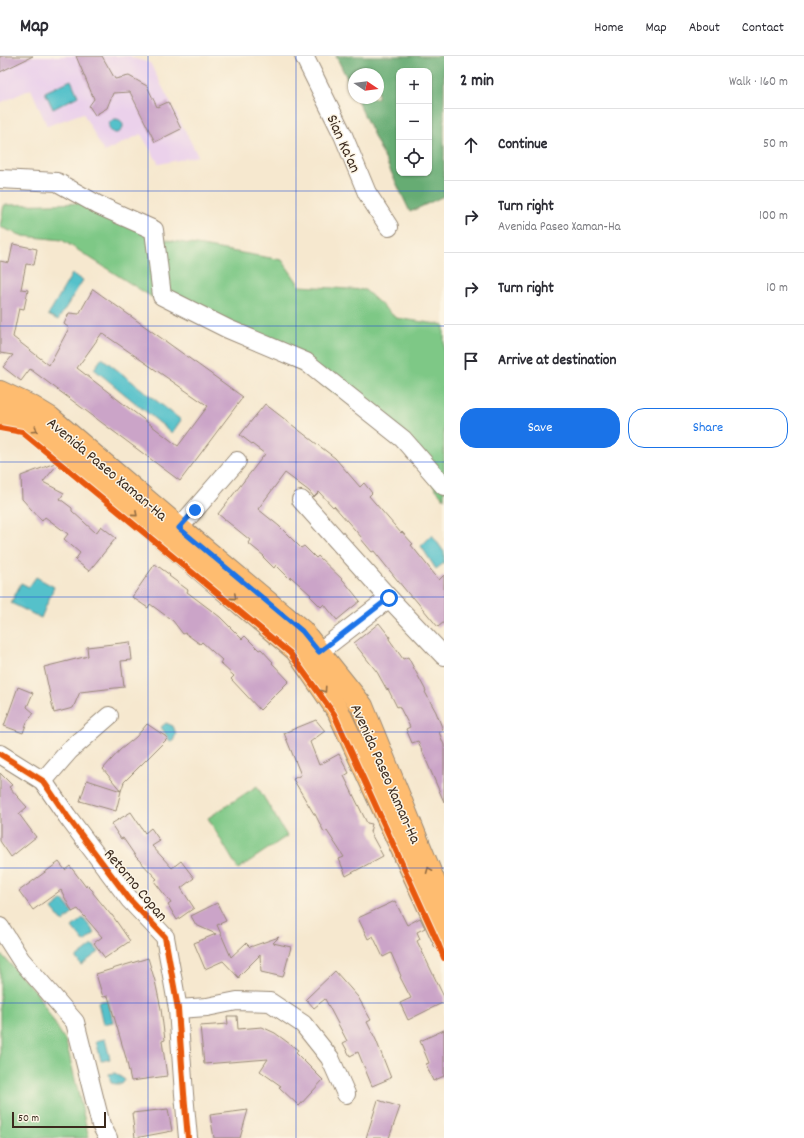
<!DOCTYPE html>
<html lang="en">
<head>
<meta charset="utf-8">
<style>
	body { margin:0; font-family:Dekko,sans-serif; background:#f7f7f7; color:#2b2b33 }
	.controls { position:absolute; right:12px; top:12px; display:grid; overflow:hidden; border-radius:8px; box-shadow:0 1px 3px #0004 }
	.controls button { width:36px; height:36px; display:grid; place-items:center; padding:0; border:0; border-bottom:1px solid #e1e1e2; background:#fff; color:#2b2b33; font:20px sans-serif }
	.compass { position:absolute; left:348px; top:12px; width:36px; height:36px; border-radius:50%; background:#fff; box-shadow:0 1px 3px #0004; rotate:103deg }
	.scale { position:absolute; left:12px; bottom:10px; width:94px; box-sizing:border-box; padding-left:4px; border:2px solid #3b2a1e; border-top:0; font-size:11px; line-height:14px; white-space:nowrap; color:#3b2a1e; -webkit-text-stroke:3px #fcf5e5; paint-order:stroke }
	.stop { position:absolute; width:12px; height:12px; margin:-9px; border:3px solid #1a73e8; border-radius:50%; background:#fff }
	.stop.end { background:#1a73e8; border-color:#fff; box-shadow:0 1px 4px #0008 }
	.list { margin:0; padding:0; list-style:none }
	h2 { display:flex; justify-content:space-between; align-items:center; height:52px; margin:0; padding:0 16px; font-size:17px }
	h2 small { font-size:13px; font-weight:400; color:#7c7c81 }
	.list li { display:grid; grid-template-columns:26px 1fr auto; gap:12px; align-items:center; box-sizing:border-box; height:72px; padding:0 16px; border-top:1px solid #e1e1e2 }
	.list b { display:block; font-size:15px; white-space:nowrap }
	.list p { margin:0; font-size:13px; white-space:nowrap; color:#7c7c81 }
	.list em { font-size:13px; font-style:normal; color:#7c7c81 }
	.actions { display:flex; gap:8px; padding:12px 16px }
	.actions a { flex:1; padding:9px 0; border:1px solid #1a73e8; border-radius:16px; text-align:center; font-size:14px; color:#1a73e8 }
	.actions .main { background:#1a73e8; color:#fff }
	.icon { flex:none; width:22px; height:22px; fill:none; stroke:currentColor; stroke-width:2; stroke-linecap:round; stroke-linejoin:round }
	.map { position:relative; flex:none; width:444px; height:1082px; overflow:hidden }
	header { display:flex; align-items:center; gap:24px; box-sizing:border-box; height:56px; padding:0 20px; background:#fff; border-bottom:1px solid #e1e1e2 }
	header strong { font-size:19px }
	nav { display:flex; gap:22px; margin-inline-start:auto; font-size:14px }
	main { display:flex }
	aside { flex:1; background:#fff }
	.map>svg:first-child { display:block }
</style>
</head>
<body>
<header>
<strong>Map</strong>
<nav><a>Home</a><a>Map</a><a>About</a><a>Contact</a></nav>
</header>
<main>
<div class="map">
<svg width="444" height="1082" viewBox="0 0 444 1082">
	<rect width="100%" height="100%" fill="#fcf5e5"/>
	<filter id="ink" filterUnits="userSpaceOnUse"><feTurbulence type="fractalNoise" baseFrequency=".025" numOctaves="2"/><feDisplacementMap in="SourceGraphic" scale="8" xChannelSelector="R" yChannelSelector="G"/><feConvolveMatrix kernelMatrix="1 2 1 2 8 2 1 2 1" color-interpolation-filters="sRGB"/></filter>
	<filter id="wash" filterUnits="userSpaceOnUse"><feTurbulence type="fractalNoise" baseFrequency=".012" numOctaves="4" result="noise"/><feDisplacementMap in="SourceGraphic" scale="16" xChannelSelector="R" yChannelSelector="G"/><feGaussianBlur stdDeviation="0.9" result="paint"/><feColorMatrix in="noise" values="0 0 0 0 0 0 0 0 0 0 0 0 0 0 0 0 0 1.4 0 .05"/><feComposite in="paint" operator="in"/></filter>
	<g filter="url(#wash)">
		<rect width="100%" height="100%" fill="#f6e8cf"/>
		<!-- built -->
		<path fill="#ebd1eb" d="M0,0H131L132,2L150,7L198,100L159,108L141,78L104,96L83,57L47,70L31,33L0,47Z"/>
		<!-- green -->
		<g fill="#7ec886" stroke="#5c7952">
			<path d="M89,147L156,182L282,204L300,230L365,234L396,262L444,269V443L413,405L340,340L272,297L158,245L62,184L23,180L0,171L4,149Z"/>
			<path d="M257,730L287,780L238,813L208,762Z"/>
			<path d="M0,897L36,936L66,986L89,1082H0Z"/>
		</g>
		<!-- forest -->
		<path fill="#66ac73" stroke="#506b48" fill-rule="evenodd" d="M336,0H444V140L410,156L356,42H378V18H354V37ZM399,15H429V117H399Z"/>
		<!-- water -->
		<g fill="#54c1ca" stroke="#487674">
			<path d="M71,24L78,40L53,53L45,36Z"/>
			<circle cx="116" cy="70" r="7"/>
			<path d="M72,218L83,224L58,264L48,259Z"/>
			<path d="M102,302L181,364L172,377L94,313Z"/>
			<path d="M432,479L444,496V507L436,513L421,490Z"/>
			<path d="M36,521L54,531L41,562L11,547L21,527L29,531Z"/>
			<path d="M166,667L173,670L176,678L173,685H170L161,671Z"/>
			<path d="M63,844L73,857L63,866L52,853Z"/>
			<path d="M83,862L95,877L84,886L72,871Z"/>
			<path d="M93,889L99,896L81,909L76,902Z"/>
			<path d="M108,944L113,966L103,968L98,946Z"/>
			<path d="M105,983L110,1003L101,1004L96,985Z"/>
			<path d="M115,1017L125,1024L122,1028H116L111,1027L109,1018Z"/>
		</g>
		<g id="blocks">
			<!-- building -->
			<g fill="#cba4c8" fill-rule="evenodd">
				<path d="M0,0H33L0,16Z"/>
				<path d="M76,0H102L115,23L129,20L147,30L157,51L168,46L181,73L155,86L130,36L113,37L107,52L95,59L89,50L94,43Z"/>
				<path d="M13,188L37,193L34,209L26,208L21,233L28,234L24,253L19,252L13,281L49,309L69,272L64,268L69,257L79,258L93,233L243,341L180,425L30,313L21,325L3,311L13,299L0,297V205L9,207ZM102,277L208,350L178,390L77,312Z"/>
				<path d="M265,348L335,402L360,431L364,427L372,437L369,440L401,477L402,476L413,488L411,489L439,524L444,519V566L438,571L413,541L412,542L398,525L374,495L372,496L361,483L362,482L334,450L333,451L319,436L314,441L309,435L285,417L258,453L279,470L301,492L304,490L316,502L318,500L344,525L360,545L337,564L324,548L321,551L310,540L311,539L291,521L290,523L276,509L274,512L263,501L264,500L248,487L250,484L218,458L265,398L240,379Z"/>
				<path d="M55,407L57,409L43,426L64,437L60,443L72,452V455L96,477L101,470L116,482L89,515L75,504L80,497L64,483L68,478L45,461L42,465L22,443L21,420Z"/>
				<path d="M155,508L170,519L169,520L188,534L187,536L220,561L242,583L245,580L259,594L261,593L273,606L272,607L289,625L260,654L231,623L234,620L220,607L222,604L202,586L200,588L185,577L183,578L173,565L150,548L148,552L132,541Z"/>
				<path d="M379,567L390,581L389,583L403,603L408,601L426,635L425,636L436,656L443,674L439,676L444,689V746L418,685L412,687L406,673L410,671L399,650L397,651L388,633L387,634L377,616L354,587Z"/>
				<path d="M130,586L132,604L121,605L124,631L80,636L73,652L54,657L44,611L88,600L87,591Z"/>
				<path d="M18,631L33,637L27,651L34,657L27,666L23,677L4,670Z"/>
				<path d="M316,664L325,675L310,686L319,709L339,698L349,717L344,720L367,767L372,768L370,776L383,800L346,820L339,803L344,801L327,775L324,776L315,758H314L293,723L301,719L284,677Z"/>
				<path d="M147,668L168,682L124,726L121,735L103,713L120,694L136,681Z"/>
				<path d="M0,717L12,729L9,731L27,751L19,758L36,781L11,801L0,785Z"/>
				<path d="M87,724L121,735L116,755L80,745Z"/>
				<path d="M131,756L145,777L151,772L160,785L152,790L172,812L181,805L194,822L181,832L194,852L177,864L168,849L171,847L154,825L157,823L136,801L123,782L121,783L111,768Z"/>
				<path d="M59,806L65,814L70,810L86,831L87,829L93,835V837L111,859H112L130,885L105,902L94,887L102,881L78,853L72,856L61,834L33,854L19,835Z"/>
				<path d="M395,845L407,869L420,862L425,872L417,876L420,883L417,885L444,941V946L408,964L400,947L411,942L400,921L401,920L391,897L383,901L373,880L368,883L358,862Z"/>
				<path d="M217,847L226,865L217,869L231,901L246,887L250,891L279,881L273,887L291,891L283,921L261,916L260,899L239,920V922L223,905L205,913L194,887L216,878L196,869L191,860Z"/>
				<path d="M148,902L155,925L161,953L165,984L162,985L167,1020L131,1025L126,1002L108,940L103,941L96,918Z"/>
				<path d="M335,915L358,941L371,964L367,966L376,984L391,1022L372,1030L358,996L350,1000L343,987L347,985L325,943L314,952L306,943Z"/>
				<path d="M227,960H237L238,973L262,971L275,977L298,994L296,997L323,1024L299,1050L279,1031L281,1030L260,1015L268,1003L204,1008L200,970L228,968Z"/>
				<path d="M444,974V1020L433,1025L426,1008L429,1007L420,985Z"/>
				<path d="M378,1044L400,1051L389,1082H366Z"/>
				<path d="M168,1053L172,1075L135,1082L132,1057Z"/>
				<path d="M248,1054L240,1082H214L210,1059Z"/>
			</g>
		</g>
	</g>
	<g filter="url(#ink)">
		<use href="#blocks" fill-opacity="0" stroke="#988976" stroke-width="1"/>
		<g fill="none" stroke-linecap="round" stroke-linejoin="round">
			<!-- minor casing -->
			<g stroke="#988976" stroke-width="20">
				<g id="minor">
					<path d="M304,0L343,79L367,137L389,171"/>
					<path d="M0,123L57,126L98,149L154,174L162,240L228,273L306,306L403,383L444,430"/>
					<path d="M301,444L389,542L444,600"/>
					<path d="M179,472L237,405"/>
					<path d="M319,596L389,542"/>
					<path d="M0,698L43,725L67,760L130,844L165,881L178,953L184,1038L188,1082"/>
					<path d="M43,725L69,695L109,660"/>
					<path d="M0,871L21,904L75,966L101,1069L108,1082"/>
					<path d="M178,953L207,951L237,945L270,946L303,968L330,1002L346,1038"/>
				</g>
			</g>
			<!-- major casing -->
			<g stroke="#988976" stroke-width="24">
				<g id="major">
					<path d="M0,336L32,351L50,362L179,472L302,575L362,650L444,850"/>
					<path d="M0,357L25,368L41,379L296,594L338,655L444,884"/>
				</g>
			</g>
			<!-- minor -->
			<use href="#minor" stroke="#fff" stroke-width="18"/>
			<!-- major -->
			<use href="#major" stroke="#febc70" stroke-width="22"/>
			<!-- cycleway casing -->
			<g stroke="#fcf5e5" stroke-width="8">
				<g id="cycleway">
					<path d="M0,372L22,376L290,597L334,658L438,887L444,902"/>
					<path d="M0,698L43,725L67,760L130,844L165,881L178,953L184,1038L188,1082"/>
				</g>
			</g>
			<!-- cycleway -->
			<use href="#cycleway" stroke="#e8590c" stroke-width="6"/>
		</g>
		<!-- one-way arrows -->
		<defs><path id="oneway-chevron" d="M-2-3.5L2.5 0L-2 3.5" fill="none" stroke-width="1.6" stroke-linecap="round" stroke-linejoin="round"/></defs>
		<g stroke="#936c43">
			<use href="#oneway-chevron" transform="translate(35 374) rotate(34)"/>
			<use href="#oneway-chevron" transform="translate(135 458) rotate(40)"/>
			<use href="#oneway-chevron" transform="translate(234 541) rotate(40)"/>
			<use href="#oneway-chevron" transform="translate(324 634) rotate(56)"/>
			<use href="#oneway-chevron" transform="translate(429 814) rotate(-112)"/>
		</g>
	</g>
	<g fill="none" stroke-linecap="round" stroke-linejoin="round" filter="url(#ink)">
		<!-- route -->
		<path stroke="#1a73e8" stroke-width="5" d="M195,454L179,472L302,575L319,596L389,542"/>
	</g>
	<!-- grid -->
	<path fill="none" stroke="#1d4ed8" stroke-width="1" stroke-opacity="0.55" d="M148,0V1082M296,0V1082M0,135H444M0,270H444M0,406H444M0,541H444M0,676H444M0,812H444M0,947H444"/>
	<g text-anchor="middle" stroke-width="3" stroke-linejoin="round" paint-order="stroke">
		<!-- street labels -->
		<g font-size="16" fill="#3b2a1e" stroke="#fcf5e5">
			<text transform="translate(345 87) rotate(66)" y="6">Sian Ka'an</text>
			<text transform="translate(108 412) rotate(40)" y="6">Avenida Paseo Xaman-Ha</text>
			<text transform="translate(387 717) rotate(66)" y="6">Avenida Paseo Xaman-Ha</text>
			<text transform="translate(137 828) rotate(50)" y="6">Retorno Copan</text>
		</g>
	</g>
</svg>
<div class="controls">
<button>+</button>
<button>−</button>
<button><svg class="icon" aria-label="locate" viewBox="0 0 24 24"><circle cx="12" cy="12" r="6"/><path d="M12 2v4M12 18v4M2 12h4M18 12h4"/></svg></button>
</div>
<svg class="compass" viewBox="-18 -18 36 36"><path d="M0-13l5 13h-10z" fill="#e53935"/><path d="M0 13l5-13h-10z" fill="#7c7c81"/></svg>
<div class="scale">50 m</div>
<div class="stop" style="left:389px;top:542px"></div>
<div class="stop end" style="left:195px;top:454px"></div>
</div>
<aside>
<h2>2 min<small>Walk · 160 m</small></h2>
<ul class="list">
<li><svg class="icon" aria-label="ahead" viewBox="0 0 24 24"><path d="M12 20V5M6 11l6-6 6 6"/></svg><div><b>Continue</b></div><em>50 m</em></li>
<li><svg class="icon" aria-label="right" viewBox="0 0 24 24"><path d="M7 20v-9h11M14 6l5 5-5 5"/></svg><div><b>Turn right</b><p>Avenida Paseo Xaman-Ha</p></div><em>100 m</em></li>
<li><svg class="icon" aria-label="right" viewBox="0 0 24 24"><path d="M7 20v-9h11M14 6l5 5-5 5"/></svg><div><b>Turn right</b></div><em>10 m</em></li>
<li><svg class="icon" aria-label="arrive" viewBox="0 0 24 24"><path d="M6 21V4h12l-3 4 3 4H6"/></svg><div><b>Arrive at destination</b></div></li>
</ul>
<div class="actions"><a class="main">Save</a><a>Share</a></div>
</aside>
</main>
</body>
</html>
